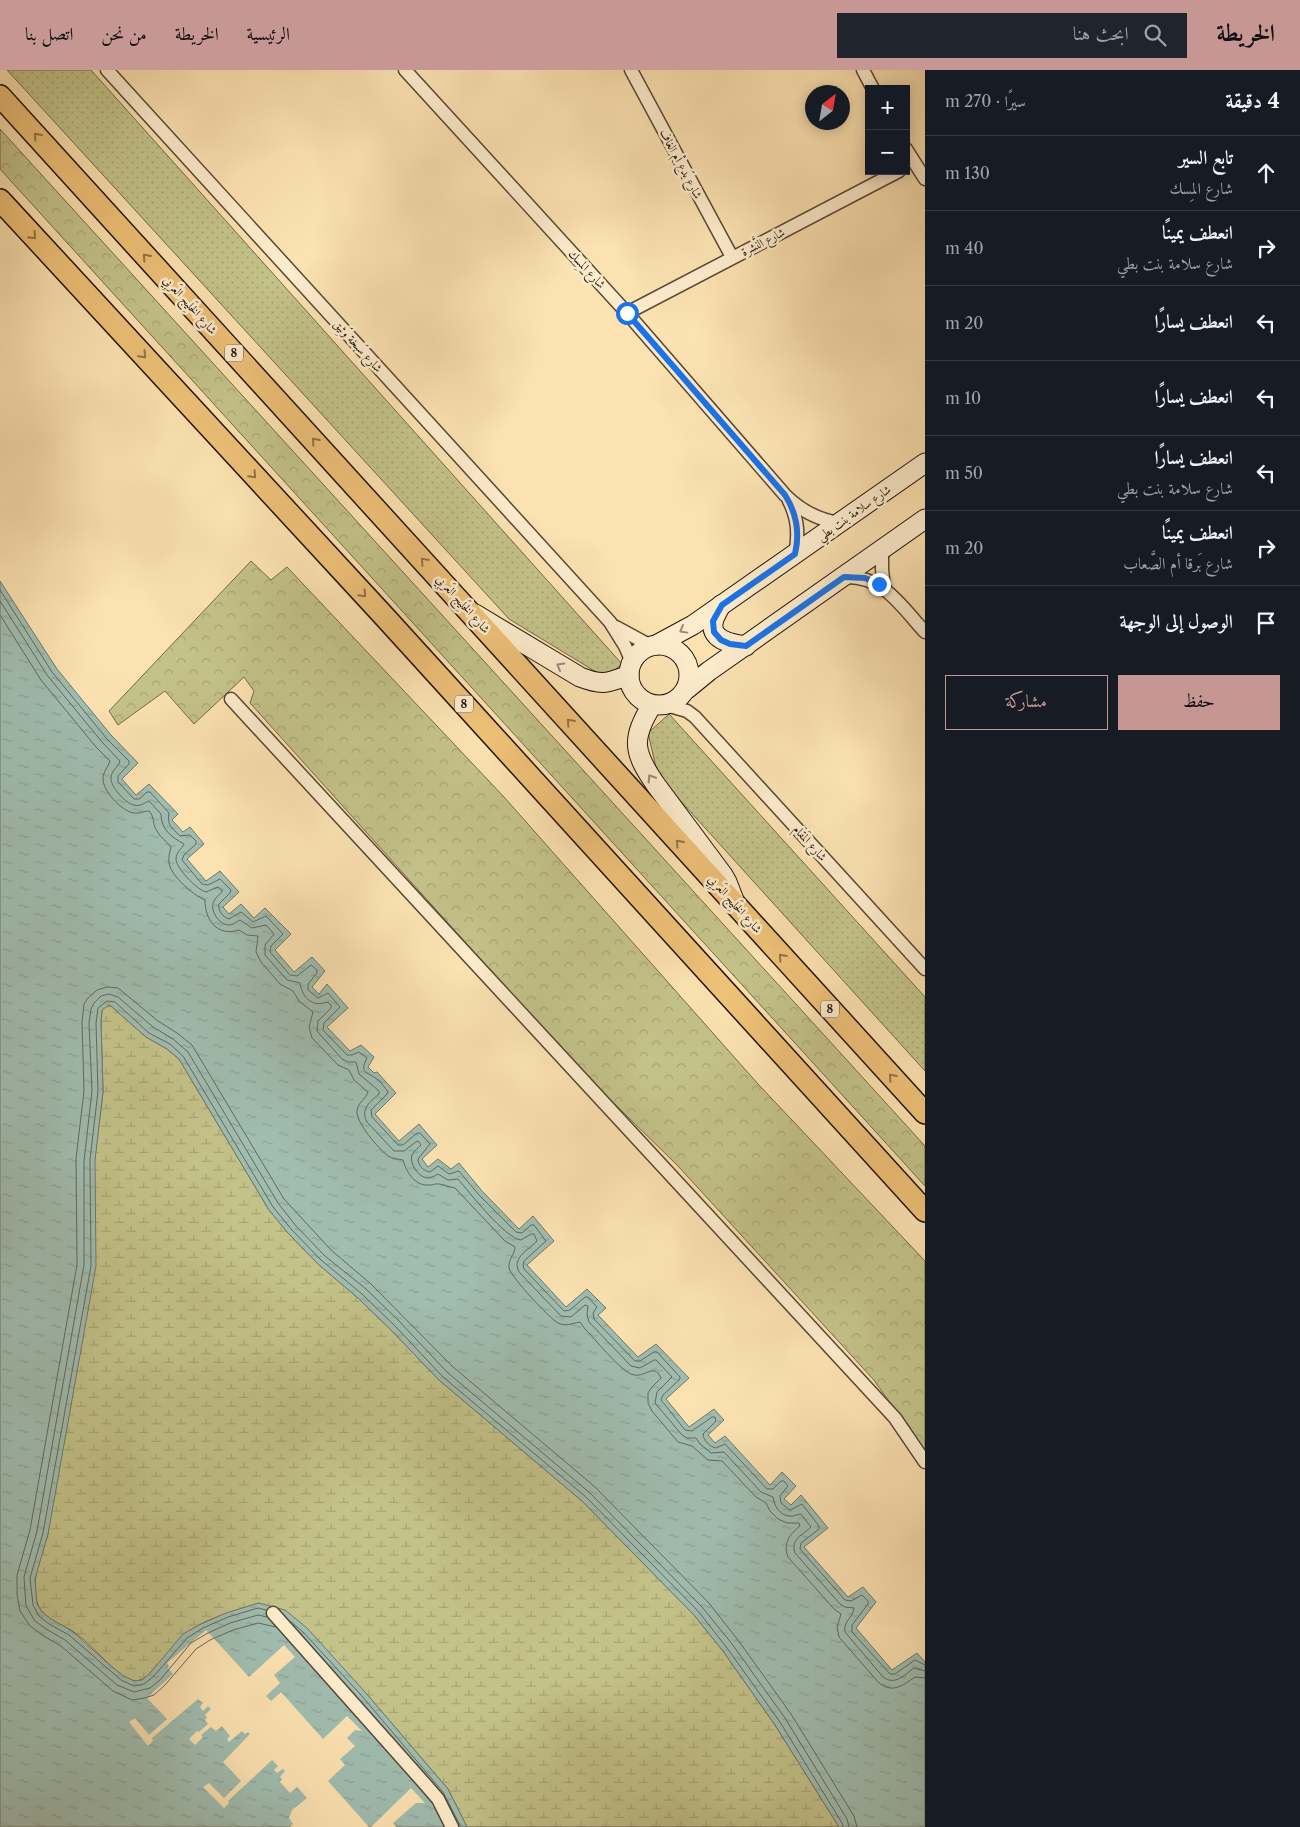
<!DOCTYPE html>
<html lang="ar">
<head>
<meta charset="utf-8">
<style>
	body { margin:0; font-family:"Libre Caslon Text",Amiri,serif; background:#20242c; color:#f1f3f6; direction:rtl }
	.controls { position:absolute; right:15px; top:15px; display:grid; overflow:hidden; border-radius:0px; box-shadow:0 2px 12px #0003 }
	.controls button { width:45px; height:45px; display:grid; place-items:center; padding:0; border:0; border-bottom:1px solid #363941; background:#171b24; color:#f1f3f6; font:25px sans-serif }
	.compass { position:absolute; left:805px; top:15px; width:45px; height:45px; border-radius:50%; background:#171b24; box-shadow:0 2px 12px #0003; rotate:31deg }
	.stop { position:absolute; width:15px; height:15px; margin:-11px; border:4px solid #1a73e8; border-radius:50%; background:#fff }
	.stop.end { background:#1a73e8; border-color:#fff; box-shadow:0 1px 5px #0008 }
	.list { margin:0; padding:0; list-style:none }
	h2 { display:flex; justify-content:space-between; align-items:center; height:65px; margin:0; padding:0 20px; font-size:21px }
	h2 small { font-size:16px; font-weight:400; color:#9ea1a6 }
	.list li { display:grid; grid-template-columns:32px 1fr auto; gap:15px; align-items:center; box-sizing:border-box; height:75px; padding:0 20px; border-top:1px solid #363941 }
	.list b { display:block; font-size:19px; white-space:nowrap }
	.list p { margin:0; font-size:16px; white-space:nowrap; color:#9ea1a6 }
	.list em { font-size:16px; font-style:normal; color:#9ea1a6 }
	.actions { display:flex; gap:10px; padding:15px 20px }
	.actions a { flex:1; padding:11px 0; border:1px solid #c59692; border-radius:0px; text-align:center; font-size:18px; color:#c59692 }
	.actions .main { background:#c59692; color:#111 }
	.icon { flex:none; width:28px; height:28px; fill:none; stroke:currentColor; stroke-width:2; stroke-linecap:round; stroke-linejoin:round }
	.map { position:relative; flex:none; width:925px; height:1757px; overflow:hidden; direction:ltr }
	header { display:flex; align-items:center; gap:30px; box-sizing:border-box; height:70px; padding:0 25px; background:#c59692; color:#111 }
	header strong { font-size:24px }
	nav { display:flex; gap:28px; margin-inline-start:auto; font-size:18px }
	.search { width:350px; height:45px; background:#20242c; display:flex; align-items:center; gap:12px; box-sizing:border-box; padding:0 18px; border-radius:0px; color:#9ea1a6; font-size:19px }
	main { display:flex }
	aside { flex:1; background:#171b24 }
	.map>svg:first-child { display:block }
</style>
</head>
<body>
<header>
<strong>الخريطة</strong>
<div class="search"><svg class="icon" aria-label="search" viewBox="0 0 24 24"><circle cx="10" cy="10" r="6"/><path d="M15 15l6 6"/></svg>ابحث هنا</div>
<nav><a>الرئيسية</a><a>الخريطة</a><a>من نحن</a><a>اتصل بنا</a></nav>
</header>
<main>
<aside>
<h2>4 دقيقة<small>سيرًا · 270 m</small></h2>
<ul class="list">
<li><svg class="icon" aria-label="ahead" viewBox="0 0 24 24"><path d="M12 20V5M6 11l6-6 6 6"/></svg><div><b>تابع السير</b><p>شارع المِسك</p></div><em>130 m</em></li>
<li><svg class="icon" aria-label="right" viewBox="0 0 24 24"><path d="M7 20v-9h11M14 6l5 5-5 5"/></svg><div><b>انعطف يمينًا</b><p>شارع سلامة بنت بطي</p></div><em>40 m</em></li>
<li><svg class="icon" aria-label="left" viewBox="0 0 24 24"><path d="M17 20v-9H6M10 6l-5 5 5 5"/></svg><div><b>انعطف يسارًا</b></div><em>20 m</em></li>
<li><svg class="icon" aria-label="left" viewBox="0 0 24 24"><path d="M17 20v-9H6M10 6l-5 5 5 5"/></svg><div><b>انعطف يسارًا</b></div><em>10 m</em></li>
<li><svg class="icon" aria-label="left" viewBox="0 0 24 24"><path d="M17 20v-9H6M10 6l-5 5 5 5"/></svg><div><b>انعطف يسارًا</b><p>شارع سلامة بنت بطي</p></div><em>50 m</em></li>
<li><svg class="icon" aria-label="right" viewBox="0 0 24 24"><path d="M7 20v-9h11M14 6l5 5-5 5"/></svg><div><b>انعطف يمينًا</b><p>شارع بَرقا أم الصَّعاب</p></div><em>20 m</em></li>
<li><svg class="icon" aria-label="arrive" viewBox="0 0 24 24"><path d="M6 21V4h12l-3 4 3 4H6"/></svg><div><b>الوصول إلى الوجهة</b></div></li>
</ul>
<div class="actions"><a class="main">حفظ</a><a>مشاركة</a></div>
</aside>
<div class="map">
<svg width="925" height="1757" viewBox="0 0 925 1757">
	<defs>
		<pattern id="grass-dots" width="8" height="8" patternUnits="userSpaceOnUse" patternTransform="scale(1.25)"><rect width="8" height="8" fill="#c3c289"/><path d="M2 2h.1M6 6h.1" fill="none" stroke="#a7a675" stroke-width="1.8" stroke-linecap="round"/></pattern>
		<pattern id="forest-crowns" width="20" height="18" patternUnits="userSpaceOnUse" patternTransform="scale(1.25)"><rect width="20" height="18" fill="#c3c289"/><path d="M2 6a3 3 0 1 1 6 0M12 15a3 3 0 1 1 6 0" fill="none" stroke="#a7a675"/></pattern>
		<pattern id="wetland-marsh" width="20" height="14" patternUnits="userSpaceOnUse" patternTransform="scale(1.25)"><rect width="20" height="14" fill="#c3c289"/><path d="M1 5h8M5 5V1M11 12h8M15 12V8" fill="none" stroke="#a7a675"/></pattern>
		<pattern id="water-ripples" width="26" height="14" patternUnits="userSpaceOnUse" patternTransform="scale(1.25)"><rect width="26" height="14" fill="#a0bdb0"/><path d="M2 4q2-2 4 0t4 0M15 11q2-2 4 0t4 0" fill="none" stroke="#8aa296"/></pattern>
	</defs>
	<rect width="100%" height="100%" fill="#fce2b1"/>
	<filter id="stains"><feTurbulence type="fractalNoise" baseFrequency=".004" numOctaves="4"/><feColorMatrix values="0 0 0 0 .2 0 0 0 0 .09 0 0 0 0 .02 0 0 0 .5 -.17"/></filter>
	<radialGradient id="worn" r=".72"><stop offset=".6" stop-color="#630" stop-opacity="0"/><stop offset="1" stop-color="#630" stop-opacity=".3"/></radialGradient>
	<!-- grass -->
	<g fill="url(#grass-dots)" stroke="#736a4a">
		<path d="M7,0H91L622,594L606,608L509,549Z"/>
		<path d="M669,644L925,927V1001L658,706L648,663Z"/>
	</g>
	<!-- forest -->
	<g fill="url(#forest-crowns)" stroke="#736a4a">
		<path d="M0,59L925,1076V1116L0,99Z"/>
		<path d="M251,491L271,510L287,497L504,727L758,1014L925,1191V1381L873,1309L677,1095L582,1002L250,633L254,621L244,607L194,654L165,621L118,655L109,641Z"/>
	</g>
	<!-- wetland -->
	<path fill="url(#wetland-marsh)" stroke="#736a4a" d="M106,936H111L146,967L167,979L179,989L269,1140L288,1163L318,1194L358,1228L391,1260L439,1310L582,1431L694,1545L723,1581L775,1655L839,1757H467L448,1719L365,1622L259,1533C234,1541 206,1548 185,1564C171,1574 157,1606 140,1610C134,1612 128,1609 122,1605C104,1592 90,1572 71,1560C59,1553 43,1548 38,1535C29,1512 42,1485 48,1464L103,1022L101,953L102,940Z"/>
	<!-- water -->
	<path fill="url(#water-ripples)" stroke="#6e796e" d="M0,511L57,599L111,665L138,693L122,709L136,725L149,714L178,744L172,750L183,762L190,757L204,774L187,789L206,811L220,801L239,822L223,837L229,844L241,834L254,848L265,838L291,864L275,880L294,902L312,887L325,901L312,917L319,924L327,914L348,938L327,957L350,981L361,975L374,987L368,997L374,1003L377,1002L396,1023L375,1044L399,1071L419,1054L437,1075L422,1089L428,1097L438,1089L451,1099L459,1093L482,1121L519,1159L533,1146L554,1171L527,1195L566,1237L587,1219L606,1238L598,1245L638,1287L656,1274L689,1308L666,1329L689,1357L714,1339L724,1350L708,1365L715,1373L725,1366L770,1415L782,1402L796,1416L784,1429L791,1435L801,1425L828,1458L804,1477L848,1527L863,1517L876,1532L856,1558L892,1600L917,1583L925,1592V1757H839L775,1655L723,1581L694,1545L582,1431L439,1310L391,1260L358,1228L318,1194L288,1163L269,1140L179,989L167,979L146,967L111,936L109,935L102,940L101,953L103,1022L95,1090L96,1196L48,1464L35,1509L37,1534L42,1542L51,1549L72,1561L112,1597L124,1606L134,1611L142,1610L151,1602L183,1564L201,1554L226,1543L259,1533L285,1540L307,1558L365,1622L448,1719L467,1757H0Z"/>
	<!-- pier -->
	<g fill="#fce2b1">
		<path d="M206,1560L249,1607L284,1575L295,1587L274,1605L280,1613L266,1626L271,1631L281,1622L323,1669L347,1646L362,1661L355,1660L347,1668L355,1676L340,1689L345,1695L328,1711L369,1757H290L293,1754L289,1748L292,1740L307,1728L297,1717L290,1723L280,1712L282,1709L280,1707L285,1701L283,1699L277,1703L274,1700L278,1696L272,1690L228,1731L229,1733L224,1738L203,1717L209,1713L224,1728L241,1711L223,1692L250,1664L248,1662L245,1664L242,1661L229,1672L227,1669L230,1666L222,1656L216,1661L211,1657L201,1665L203,1667L195,1675L189,1669L197,1661L199,1662L208,1654L205,1650L207,1647L205,1645L211,1639L208,1636L203,1641L200,1637L203,1633L198,1629L152,1668L153,1671L148,1676L129,1652L135,1648L149,1665L167,1649L147,1628L173,1604L168,1598L169,1596L167,1593Z"/>
		<path d="M411,1718L425,1733H416L393,1753L396,1757H371Z"/>
	</g>
	<g fill="none" stroke-linecap="round" stroke-linejoin="round">
		<!-- shore -->
		<g stroke="#62685e" stroke-width="1">
			<path d="M0,520L52,602L107,669L129,691V694L118,706V712L134,729H139L147,722H150L169,743C167,755 171,757 180,766L190,765L196,771V774L184,785L182,790L202,814L208,815L220,809L231,820L230,823L219,834C217,840 223,847 229,849L241,842L253,852L266,846L283,864L271,876L270,882L290,905L297,906L311,895L317,900V903L308,914V920L318,928L328,923L340,937L324,953L323,960L347,985H352L359,982L367,988C359,1003 367,1002 377,1009C381,1012 385,1018 388,1022L387,1024L371,1040L372,1047L398,1075H403L417,1063H420L430,1074L418,1089C418,1095 423,1101 430,1102L438,1096L449,1104L459,1101L479,1125L516,1162L522,1163L531,1155H534L546,1171L524,1191L523,1195L524,1199L564,1241L570,1240L585,1227H588L597,1237L593,1243L594,1249L635,1291H640L654,1282H657L680,1307V1309L663,1325L661,1330L685,1360L692,1361L712,1347H715L716,1351L703,1364C703,1370 710,1377 716,1378L725,1374L767,1419H773L781,1411H784L788,1416L780,1426L781,1433L790,1440L802,1434L819,1456V1459L801,1473L800,1479L845,1530L851,1531L862,1525L868,1531V1534L852,1555V1562L890,1604H895L915,1590L925,1595"/>
			<path d="M0,531L47,605L102,672L120,691C119,697 111,700 111,708C110,716 126,734 134,735C140,737 144,733 149,731L161,744C161,759 171,767 184,774C182,779 176,782 176,789C176,798 197,820 206,822L218,817L222,820V822C219,825 215,828 214,831C209,840 219,855 229,855C233,855 236,852 240,850L252,858L266,855L274,864L265,875V885L287,910L300,913C302,927 312,938 327,932L331,935V938L318,951L317,961L342,989L348,992H356L359,1004L379,1021V1024C370,1032 360,1039 367,1052L394,1081H404L417,1071L419,1072L421,1075C418,1078 414,1081 412,1085C409,1093 418,1106 426,1108C431,1108 435,1106 438,1104L448,1110L458,1109C469,1122 506,1169 521,1170L531,1164H534L537,1171C528,1180 510,1189 520,1203L561,1246L571,1247L585,1235L588,1236L587,1245L589,1252L631,1296L640,1298L654,1290H656L672,1307L657,1322L655,1333L682,1365L687,1368H696L700,1374L711,1383L724,1382L761,1422L773,1427C774,1435 779,1445 789,1446C793,1447 798,1444 801,1444L811,1457C803,1465 790,1469 795,1483L840,1534L845,1537L854,1538C853,1548 843,1551 845,1562L883,1607C895,1616 904,1605 914,1598L925,1601"/>
			<path d="M0,545L41,610L96,677L110,691C108,697 103,702 103,709C103,721 121,741 134,743C139,744 144,741 149,741C155,747 152,754 157,761C160,767 167,772 171,777C170,782 168,787 169,793C171,806 193,825 205,830C205,850 217,867 239,860L247,865L258,866L256,882L261,892L280,914L293,921L299,931L313,942L309,957L312,968L338,995L349,1000L354,1010L368,1022C366,1029 358,1032 357,1041C356,1053 379,1079 388,1086C393,1089 398,1089 403,1090C406,1101 414,1115 427,1115C431,1116 436,1113 439,1114C445,1115 449,1117 455,1118L505,1171L515,1177C515,1184 508,1189 509,1198C511,1207 550,1249 558,1253C566,1257 573,1253 580,1252L585,1259C595,1269 619,1299 631,1304C645,1310 653,1291 661,1308L652,1317L648,1323V1333L652,1341L678,1372L692,1376L708,1390L722,1391L756,1427L766,1433L770,1441L778,1449L787,1453H799L800,1456C789,1465 783,1473 788,1487L834,1539L841,1544L837,1557L839,1567L878,1612C892,1624 902,1616 915,1607L925,1608"/>
			<path d="M266,1540L258,1538L228,1547L203,1558L187,1568L154,1606L144,1614L134,1616L121,1610L69,1565L49,1554L39,1546L33,1535L30,1508L43,1463L91,1196L90,1090L98,1021L96,953L98,938L107,931L115,932L149,963L170,974L183,986L273,1137L292,1160L321,1190L362,1224L395,1256L443,1307L586,1427L698,1541L727,1578L780,1652L842,1753L843,1757"/>
			<path d="M267,1547L258,1545L230,1553L206,1564L191,1573L160,1610L150,1618L134,1622L117,1615L65,1570L46,1559L35,1551L26,1536L24,1507L37,1461L84,1195V1091L92,1021L89,953L91,939L94,933L101,926L109,924L118,927L153,957L173,969L188,982L278,1133L296,1156L325,1186L366,1219L399,1251L447,1302L590,1423L702,1537L732,1574L785,1648L847,1749L849,1757"/>
			<path d="M290,1551L303,1562L361,1625L443,1722L461,1757"/>
			<path d="M276,1557L258,1553L233,1560L210,1570L196,1579L165,1615L154,1625L145,1628L132,1630L113,1621L61,1576L42,1565L30,1556L20,1541L17,1525V1505L30,1460L77,1195L76,1089L84,1021L82,953L84,934L88,928L97,920L107,917L118,918L158,951L177,963L192,975L284,1129L331,1180L371,1214L452,1296L595,1417L708,1532L738,1570L791,1644L854,1746L857,1757"/>
		</g>
		<!-- minor casing -->
		<g stroke="#594735" stroke-width="15">
			<g id="minor">
				<path d="M107,0L610,552L625,576L632,592"/>
				<path d="M405,0L627,243L785,425C801,441 818,450 840,453"/>
				<path d="M631,0L732,187"/>
				<path d="M863,0L873,19"/>
				<path d="M906,79L925,109"/>
				<path d="M627,243L899,101"/>
				<path d="M789,431C798,448 799,466 795,484"/>
				<path d="M882,480V499L884,518"/>
				<path d="M844,507C883,505 901,536 925,562"/>
				<path d="M616,557L651,576"/>
				<path d="M231,629L895,1348L925,1392"/>
				<path d="M666,635L687,641L695,647L925,899"/>
				<path d="M273,1543L425,1714L438,1729L452,1757"/>
			</g>
		</g>
		<!-- secondary casing -->
		<g stroke="#23130c" stroke-width="21">
			<g id="secondary">
				<path d="M721,535C719,539 716,544 714,549C707,570 732,574 746,576"/>
				<path d="M475,544L580,607C603,616 607,613 629,605"/>
				<path d="M656,575L693,555L925,393"/>
				<circle cx="659" cy="605" r="30"/>
				<path d="M687,619L709,601L925,449"/>
				<path d="M652,635C631,669 633,682 656,715L723,805L727,812L734,830"/>
			</g>
		</g>
		<!-- trunk casing -->
		<g stroke="#23130c" stroke-width="24">
			<g id="trunk">
				<path d="M0,26L925,1043"/>
				<path d="M0,130L383,545L925,1141"/>
			</g>
		</g>
		<!-- minor -->
		<use href="#minor" stroke="#fdeccc" stroke-width="12"/>
		<!-- secondary -->
		<use href="#secondary" stroke="#fdeccc" stroke-width="19"/>
		<!-- trunk -->
		<use href="#trunk" stroke="#eec178" stroke-width="21"/>
	</g>
	<!-- one-way arrows -->
	<defs><path id="oneway-chevron" d="M-2-3.5L2.5 0L-2 3.5" fill="none" stroke-width="1.6" stroke-linecap="round" stroke-linejoin="round" transform="scale(1.25)"/></defs>
	<g stroke="#937347">
		<use href="#oneway-chevron" transform="translate(37 66) rotate(-132)"/>
		<use href="#oneway-chevron" transform="translate(33 166) rotate(47)"/>
		<use href="#oneway-chevron" transform="translate(146 187) rotate(-132)"/>
		<use href="#oneway-chevron" transform="translate(143 285) rotate(47)"/>
		<use href="#oneway-chevron" transform="translate(315 371) rotate(-132)"/>
		<use href="#oneway-chevron" transform="translate(253 405) rotate(47)"/>
		<use href="#oneway-chevron" transform="translate(424 491) rotate(-132)"/>
		<use href="#oneway-chevron" transform="translate(363 524) rotate(47)"/>
		<use href="#oneway-chevron" transform="translate(570 652) rotate(-132)"/>
		<use href="#oneway-chevron" transform="translate(679 773) rotate(-132)"/>
		<use href="#oneway-chevron" transform="translate(782 887) rotate(-132)"/>
		<use href="#oneway-chevron" transform="translate(892 1007) rotate(-132)"/>
	</g>
	<g stroke="#9b8a76">
		<use href="#oneway-chevron" transform="translate(683 560) rotate(151)"/>
		<use href="#oneway-chevron" transform="translate(560 596) rotate(-150)"/>
		<use href="#oneway-chevron" transform="translate(651 708) rotate(-122)"/>
	</g>
	<g fill="none" stroke-linecap="round" stroke-linejoin="round">
		<!-- route -->
		<path stroke="#1a73e8" stroke-width="6" d="M627,243L785,425C797,444 800,463 795,484L722,535L713,551L714,562L721,570L730,574L746,576L844,507L865,508L879,514"/>
	</g>
	<g text-anchor="middle" stroke-width="5" stroke-linejoin="round" paint-order="stroke">
		<!-- shield labels -->
		<g fill="#fdeccc" stroke="#645446" stroke-width="1">
			<rect x="225" y="274.5" width="18" height="17" rx="4"/>
			<rect x="455" y="625.5" width="18" height="17" rx="4"/>
			<rect x="821" y="930.5" width="18" height="17" rx="4"/>
		</g>
		<g font-size="11" font-weight="bold" fill="#23130c">
			<text x="234" y="287">8</text>
			<text x="464" y="638">8</text>
			<text x="830" y="943">8</text>
		</g>
		<!-- street labels -->
		<g font-size="12" fill="#23130c" stroke="#fdeccc">
			<text transform="translate(681 94) rotate(62)" y="4">شارع بَدع أم الغاف</text>
			<text transform="translate(763 172) rotate(-27)" y="4">شارع النَّشرة</text>
			<text transform="translate(587 199) rotate(47)" y="4">شارع المِسك</text>
			<text transform="translate(190 235) rotate(48)" y="4">شارع الخَلِيج العَربِي</text>
			<text transform="translate(358 276) rotate(48)" y="4">شارع سَبخة وَثِيق</text>
			<text transform="translate(854 443) rotate(-35)" y="4">شارع سلامة بنت بطي</text>
			<text transform="translate(463 534) rotate(48)" y="4">شارع الخَلِيج العَربِي</text>
			<text transform="translate(810 773) rotate(48)" y="4">شارع المَقام</text>
			<text transform="translate(735 834) rotate(48)" y="4">شارع الخَلِيج العَربِي</text>
		</g>
	</g>
	<rect width="100%" height="100%" filter="url(#stains)"/>
	<rect width="100%" height="100%" fill="url(#worn)"/>
</svg>
<div class="controls">
<button>+</button>
<button>−</button>
</div>
<svg class="compass" viewBox="-18 -18 36 36"><path d="M0-13l5 13h-10z" fill="#e53935"/><path d="M0 13l5-13h-10z" fill="#9ea1a6"/></svg>
<div class="stop" style="left:627px;top:243px"></div>
<div class="stop end" style="left:879px;top:514px"></div>
</div>
</main>
</body>
</html>
